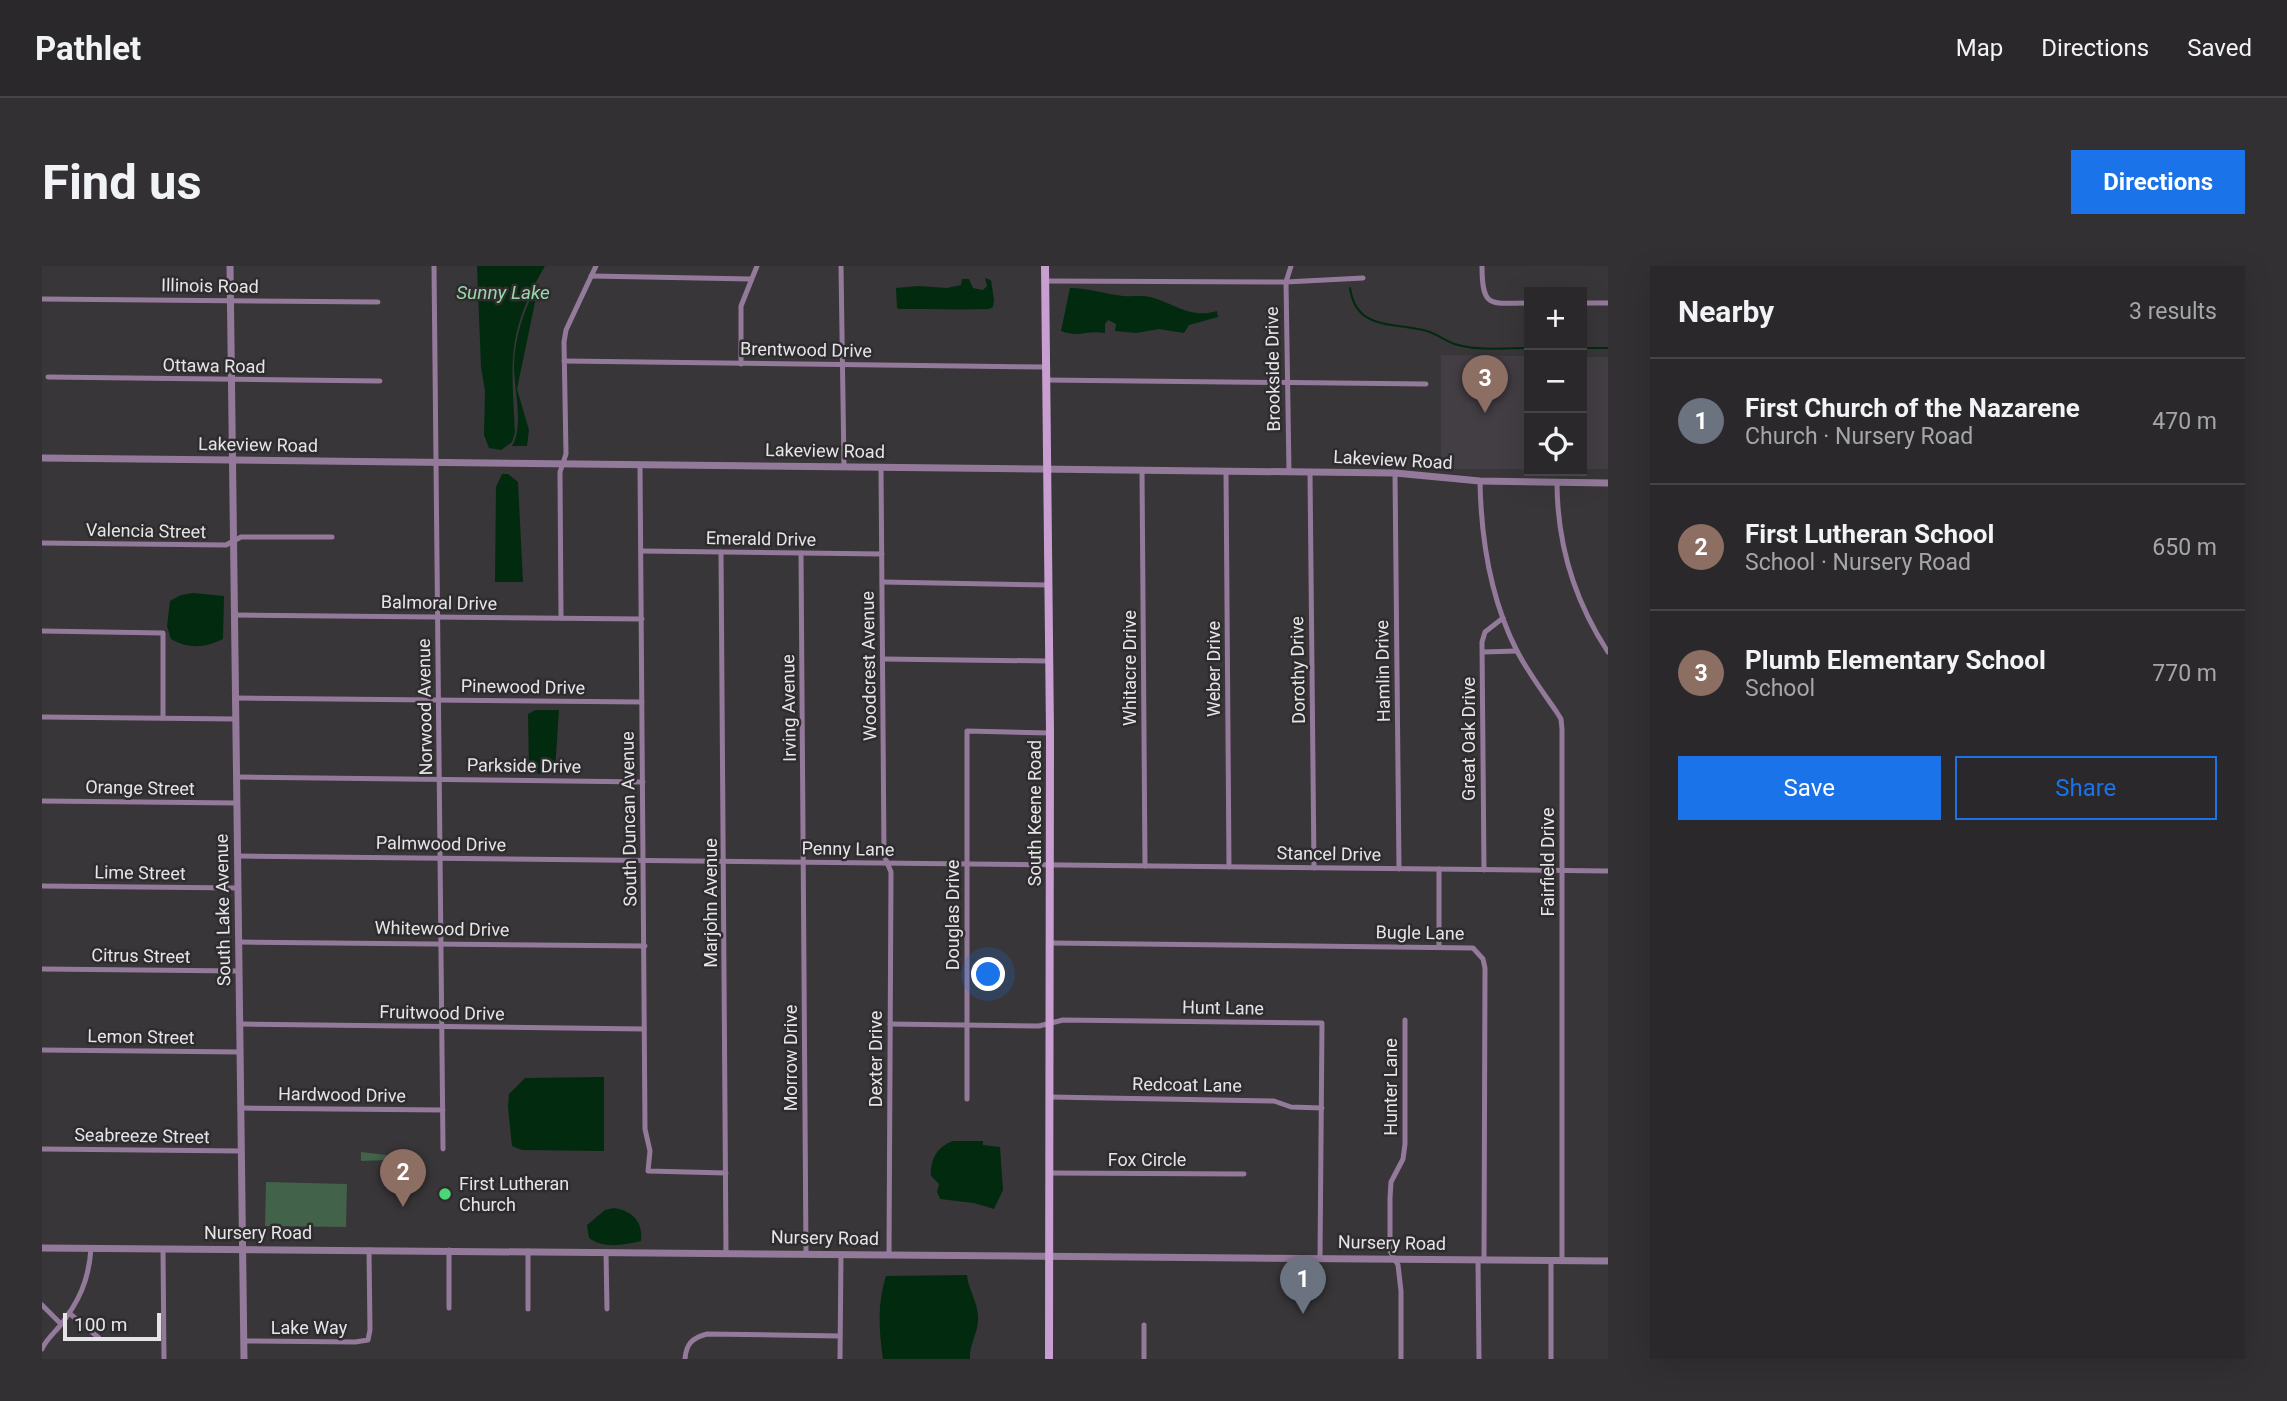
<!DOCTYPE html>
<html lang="en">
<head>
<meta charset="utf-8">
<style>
	body { margin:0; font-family:Roboto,sans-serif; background:#323032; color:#f1f3f6 }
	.controls { position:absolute; right:21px; top:21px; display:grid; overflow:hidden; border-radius:0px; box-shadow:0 7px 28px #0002 }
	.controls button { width:63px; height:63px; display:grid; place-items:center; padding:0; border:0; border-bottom:2px solid #464447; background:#2a282a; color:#f1f3f6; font:35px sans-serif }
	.scale { position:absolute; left:21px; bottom:18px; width:98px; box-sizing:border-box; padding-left:7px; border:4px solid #e5e4e6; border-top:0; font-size:19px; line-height:24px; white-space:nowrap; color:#e5e4e6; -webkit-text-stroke:5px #2e2c2e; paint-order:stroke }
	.you { position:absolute; left:947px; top:709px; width:24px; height:24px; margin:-18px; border:5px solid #fff; border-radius:50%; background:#1a73e8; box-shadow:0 0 0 10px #1a73e833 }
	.badge { display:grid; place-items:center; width:46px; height:46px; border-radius:50%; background:#1a73e8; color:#fff; font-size:23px; font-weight:700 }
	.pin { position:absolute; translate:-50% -58px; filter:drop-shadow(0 2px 4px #0008) }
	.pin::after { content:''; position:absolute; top:37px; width:24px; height:21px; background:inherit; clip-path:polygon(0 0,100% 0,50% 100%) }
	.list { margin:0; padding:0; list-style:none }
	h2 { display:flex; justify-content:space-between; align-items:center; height:91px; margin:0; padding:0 28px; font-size:30px }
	h2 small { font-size:23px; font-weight:400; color:#a5a6a8 }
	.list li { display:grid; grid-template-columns:46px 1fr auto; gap:21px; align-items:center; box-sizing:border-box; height:126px; padding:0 28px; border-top:2px solid #464447 }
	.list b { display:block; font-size:26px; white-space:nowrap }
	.list p { margin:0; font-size:23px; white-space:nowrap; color:#a5a6a8 }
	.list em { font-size:23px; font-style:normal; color:#a5a6a8 }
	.actions { display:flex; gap:14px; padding:21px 28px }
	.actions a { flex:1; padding:16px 0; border:2px solid #1a73e8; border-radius:0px; text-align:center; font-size:24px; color:#1a73e8 }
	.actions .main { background:#1a73e8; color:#fff }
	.icon { flex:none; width:38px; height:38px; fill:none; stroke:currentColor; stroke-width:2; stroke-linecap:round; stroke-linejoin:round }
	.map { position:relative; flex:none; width:1566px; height:1093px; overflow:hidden; border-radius:0px }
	header { display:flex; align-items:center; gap:42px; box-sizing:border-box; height:98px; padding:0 35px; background:#2a282a; border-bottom:2px solid #464447 }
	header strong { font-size:33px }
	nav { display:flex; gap:38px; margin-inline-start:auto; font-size:24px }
	.intro { display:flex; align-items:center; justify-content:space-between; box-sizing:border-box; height:168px; padding:0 42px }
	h1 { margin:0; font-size:49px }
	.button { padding:18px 32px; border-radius:0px; background:#1a73e8; color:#fff; font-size:24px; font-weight:700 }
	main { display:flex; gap:42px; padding:0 42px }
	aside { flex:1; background:#2a282a; border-radius:0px; box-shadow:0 7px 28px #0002 }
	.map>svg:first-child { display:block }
</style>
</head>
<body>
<header>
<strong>Pathlet</strong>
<nav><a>Map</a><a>Directions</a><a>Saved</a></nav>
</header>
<div class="intro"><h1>Find us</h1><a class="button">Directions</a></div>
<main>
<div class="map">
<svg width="1566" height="1093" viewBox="0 0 1566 1093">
	<rect width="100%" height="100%" fill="#383638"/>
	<!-- built -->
	<g fill="#433d44">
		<path d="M1399,89L1487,90V203H1399Z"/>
		<rect x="1540" y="91" width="26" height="112"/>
	</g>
	<!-- green -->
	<g fill="#426249">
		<path d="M319,886L345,889V894L319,895Z"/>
		<path d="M224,916L305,918L304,961L223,960Z"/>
	</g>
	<!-- water -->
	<g fill="#022a0f">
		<path d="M435,0H503C465,66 469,93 473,166L470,176L459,184L447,182L442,169L443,125L439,101Z"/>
		<path d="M943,12L949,14L952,34L951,41L947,43C915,44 887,43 856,43L855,41L854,22L876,20L905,22L919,19L920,13H927L931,22L941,24L945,20Z"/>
		<path d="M497,17L475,123L487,164L485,180H470C482,160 472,123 472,99C473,70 482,42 497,17Z"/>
		<path d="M1028,22C1046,22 1063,28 1081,30C1090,31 1100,29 1108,31C1134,38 1148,53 1175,45L1176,51L1147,59L1142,67L1117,63L1094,67L1073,65L1074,58L1066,54L1063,58V67C1043,64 1038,72 1019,65Z"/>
		<path d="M460,208H466L476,216L481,316H453L454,221Z"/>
		<path d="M151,327L182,330L181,373C164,382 146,383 129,373L125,360L128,335L139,329Z"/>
		<path d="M493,444H517L513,504L498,508L487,505L486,448Z"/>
		<path d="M562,811V885L480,884L470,880L466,841L467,828L483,812Z"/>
		<path d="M911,875H941V879L958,881L961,924L952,943L932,937L898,933L895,926L897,918L889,910C888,893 896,880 911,875Z"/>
		<path d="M572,942C591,945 601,956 599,975C583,979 561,983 547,972L545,959L563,944Z"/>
		<path d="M925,1009C926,1024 937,1037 936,1054C936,1067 927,1079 928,1093H841C837,1064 835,1038 844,1010Z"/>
	</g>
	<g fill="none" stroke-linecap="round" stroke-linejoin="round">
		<!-- stream -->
		<g stroke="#022a0f" stroke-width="2">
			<path d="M1308,22C1314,64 1349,56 1381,64C1394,66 1403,76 1416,79C1438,85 1464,82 1487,82"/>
			<path d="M1540,82H1566"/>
		</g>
		<!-- minor -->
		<g stroke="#947a9a" stroke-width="5">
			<path d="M392,0L401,883"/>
			<path d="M799,0L802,201"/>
			<path d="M1440,0C1440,44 1449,37 1487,37"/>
			<path d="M549,10L709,13"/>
			<path d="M1003,15L1244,16L1321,12"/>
			<path d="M0,33L336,36"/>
			<path d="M1540,37H1566"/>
			<path d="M522,95L1004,101"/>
			<path d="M699,98V40L715,0"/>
			<path d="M6,111L338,115"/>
			<path d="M1004,114L1384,118"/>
			<path d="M598,199L603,863L608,885L606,905L684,907"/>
			<path d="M839,202L842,589L849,606L847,989"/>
			<path d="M1100,204L1103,600"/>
			<path d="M1184,205L1187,601"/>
			<path d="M1247,206L1244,16L1249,0"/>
			<path d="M1268,206L1272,602"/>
			<path d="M1353,207L1357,603"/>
			<path d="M1438,215C1439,274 1448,332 1475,385C1486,406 1500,425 1514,445L1519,453L1520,463V995"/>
			<path d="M1515,216C1515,278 1532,334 1566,386"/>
			<path d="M0,277L184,279L199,271H290"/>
			<path d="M599,285L840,288"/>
			<path d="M679,286L684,987"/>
			<path d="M759,287L764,988"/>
			<path d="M840,316L1006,319"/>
			<path d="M193,349L600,353"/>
			<path d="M519,352L518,206L524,188L522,76L524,64L554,0"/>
			<path d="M0,365L121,367V452"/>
			<path d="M1441,386L1475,385"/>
			<path d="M841,393L1007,395"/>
			<path d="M194,432L600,436"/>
			<path d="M0,451L194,453"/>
			<path d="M195,511L601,516"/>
			<path d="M0,535L195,537"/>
			<path d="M196,590L1566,605"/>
			<path d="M1397,603V681"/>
			<path d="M1442,604L1440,376L1443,366L1461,352"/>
			<path d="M0,620L196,622"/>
			<path d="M197,676L603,680"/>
			<path d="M1009,677L1431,682L1441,693L1443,702L1442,994"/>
			<path d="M0,703L197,705"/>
			<path d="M198,758L602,763"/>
			<path d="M848,758L997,760L1021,754L1280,757L1278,992"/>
			<path d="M0,784L198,786"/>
			<path d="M1008,831L1232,835L1249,841L1280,842"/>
			<path d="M925,833V465L1008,467"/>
			<path d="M199,842L401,844"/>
			<path d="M0,883L199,885"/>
			<path d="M1008,907L1202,908"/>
			<path d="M121,983L122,1093"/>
			<path d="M407,984V1042"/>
			<path d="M486,985V1043"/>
			<path d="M564,986L565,1043"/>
			<path d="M1436,994L1437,1093"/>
			<path d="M1509,994V1093"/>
			<path d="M0,1039L19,1058"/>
			<path d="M27,1047L57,1072"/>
			<path d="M1102,1059V1093"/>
			<path d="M202,1075L313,1076L326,1074L328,1064L327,984"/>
			<path d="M0,1083C4,1074 11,1068 17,1061C37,1036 47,1014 49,982"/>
			<path d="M643,1093C644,1078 650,1072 665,1068L798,1070"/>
			<path d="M798,1093L799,988"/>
			<path d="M1359,1093V1025L1356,999L1348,985V932L1349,916L1361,893L1363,878V754"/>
		</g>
		<!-- tertiary -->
		<g stroke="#947a9a" stroke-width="7">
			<path d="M188,0L202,1093"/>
			<path d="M0,192L1353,207L1438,215L1566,217"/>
			<path d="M0,982L1566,995"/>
		</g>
		<!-- secondary -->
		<path stroke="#c99fd2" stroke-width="8" d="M1003,0L1008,467L1007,1093"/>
	</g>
	<!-- markers -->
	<circle fill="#4bd677" stroke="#2e2c2e" stroke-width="2.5" cx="403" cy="928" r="7"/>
	<g text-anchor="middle" stroke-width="5" stroke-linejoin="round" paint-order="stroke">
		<!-- street labels -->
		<g font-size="18" fill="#e5e4e6" stroke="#2e2c2e">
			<text transform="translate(168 20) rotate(1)" y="6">Illinois Road</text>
			<text transform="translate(764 84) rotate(1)" y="6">Brentwood Drive</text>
			<text transform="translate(172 100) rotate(1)" y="6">Ottawa Road</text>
			<text transform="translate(1231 103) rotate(-91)" y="6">Brookside Drive</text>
			<text transform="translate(216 179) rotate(1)" y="6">Lakeview Road</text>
			<text transform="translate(783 185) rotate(1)" y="6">Lakeview Road</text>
			<text transform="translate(1351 194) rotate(3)" y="6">Lakeview Road</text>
			<text transform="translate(104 265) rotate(1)" y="6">Valencia Street</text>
			<text transform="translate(719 273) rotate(1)" y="6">Emerald Drive</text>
			<text transform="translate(397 337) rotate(1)" y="6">Balmoral Drive</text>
			<text transform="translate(827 400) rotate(-91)" y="6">Woodcrest Avenue</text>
			<text transform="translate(1088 402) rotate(-90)" y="6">Whitacre Drive</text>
			<text transform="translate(1172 403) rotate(-90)" y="6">Weber Drive</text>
			<text transform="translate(1256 404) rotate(-91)" y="6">Dorothy Drive</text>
			<text transform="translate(1341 405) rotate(-91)" y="6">Hamlin Drive</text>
			<text transform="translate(481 421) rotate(1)" y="6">Pinewood Drive</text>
			<text transform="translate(383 441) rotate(-91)" y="6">Norwood Avenue</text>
			<text transform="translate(747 442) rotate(-91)" y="6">Irving Avenue</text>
			<text transform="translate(1427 473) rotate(-90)" y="6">Great Oak Drive</text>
			<text transform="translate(482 500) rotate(1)" y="6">Parkside Drive</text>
			<text transform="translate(98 522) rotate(1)" y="6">Orange Street</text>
			<text transform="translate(993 547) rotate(-90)" y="6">South Keene Road</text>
			<text transform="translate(587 553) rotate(-91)" y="6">South Duncan Avenue</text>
			<text transform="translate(399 578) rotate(1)" y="6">Palmwood Drive</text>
			<text transform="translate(806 583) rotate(1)" y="6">Penny Lane</text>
			<text transform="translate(1287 588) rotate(1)" y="6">Stancel Drive</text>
			<text transform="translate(1506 596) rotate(-90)" y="6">Fairfield Drive</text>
			<text transform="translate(98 607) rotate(1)" y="6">Lime Street</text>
			<text transform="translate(669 637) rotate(-90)" y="6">Marjohn Avenue</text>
			<text transform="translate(181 644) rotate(-91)" y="6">South Lake Avenue</text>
			<text transform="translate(911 649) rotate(-90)" y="6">Douglas Drive</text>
			<text transform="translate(400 663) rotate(1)" y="6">Whitewood Drive</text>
			<text transform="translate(1378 667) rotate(1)" y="6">Bugle Lane</text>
			<text transform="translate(99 690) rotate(1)" y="6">Citrus Street</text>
			<text transform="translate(1181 742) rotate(1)" y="6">Hunt Lane</text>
			<text transform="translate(400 747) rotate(1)" y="6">Fruitwood Drive</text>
			<text transform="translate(99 771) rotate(1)" y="6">Lemon Street</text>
			<text transform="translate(749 792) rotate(-90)" y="6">Morrow Drive</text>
			<text transform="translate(834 793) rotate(-90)" y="6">Dexter Drive</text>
			<text transform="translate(1145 819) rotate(1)" y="6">Redcoat Lane</text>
			<text transform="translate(1349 821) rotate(-90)" y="6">Hunter Lane</text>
			<text transform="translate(300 829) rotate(1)" y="6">Hardwood Drive</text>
			<text transform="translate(100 870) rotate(1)" y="6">Seabreeze Street</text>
			<text x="1105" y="900">Fox Circle</text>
			<text x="216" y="973">Nursery Road</text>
			<text transform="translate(783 972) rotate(1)" y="6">Nursery Road</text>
			<text transform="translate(1350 977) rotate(1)" y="6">Nursery Road</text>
			<text x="267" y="1068">Lake Way</text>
		</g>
		<!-- poi labels -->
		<g font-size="18" fill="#e5e4e6" stroke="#2e2c2e" text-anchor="start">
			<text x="417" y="924">First Lutheran<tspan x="417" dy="21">Church</tspan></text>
		</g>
		<!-- water labels -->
		<g font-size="19" font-style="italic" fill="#99d8a6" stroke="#2e2c2e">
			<text x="461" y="33">Sunny Lake</text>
		</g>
	</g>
</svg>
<div class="controls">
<button>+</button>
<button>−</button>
<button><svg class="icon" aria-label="locate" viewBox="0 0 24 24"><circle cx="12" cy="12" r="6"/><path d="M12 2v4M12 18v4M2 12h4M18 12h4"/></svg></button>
</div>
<div class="scale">100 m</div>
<div class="you"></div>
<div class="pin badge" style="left:1261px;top:1048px;background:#6b7280">1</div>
<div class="pin badge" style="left:361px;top:941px;background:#8d6e63">2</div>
<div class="pin badge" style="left:1443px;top:147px;background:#8d6e63">3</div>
</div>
<aside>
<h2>Nearby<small>3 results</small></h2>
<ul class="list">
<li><span class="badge" style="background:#6b7280">1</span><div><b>First Church of the Nazarene</b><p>Church · Nursery Road</p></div><em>470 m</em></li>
<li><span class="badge" style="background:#8d6e63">2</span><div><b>First Lutheran School</b><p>School · Nursery Road</p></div><em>650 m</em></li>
<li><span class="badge" style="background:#8d6e63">3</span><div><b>Plumb Elementary School</b><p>School</p></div><em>770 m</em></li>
</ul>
<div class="actions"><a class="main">Save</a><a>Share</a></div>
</aside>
</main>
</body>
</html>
